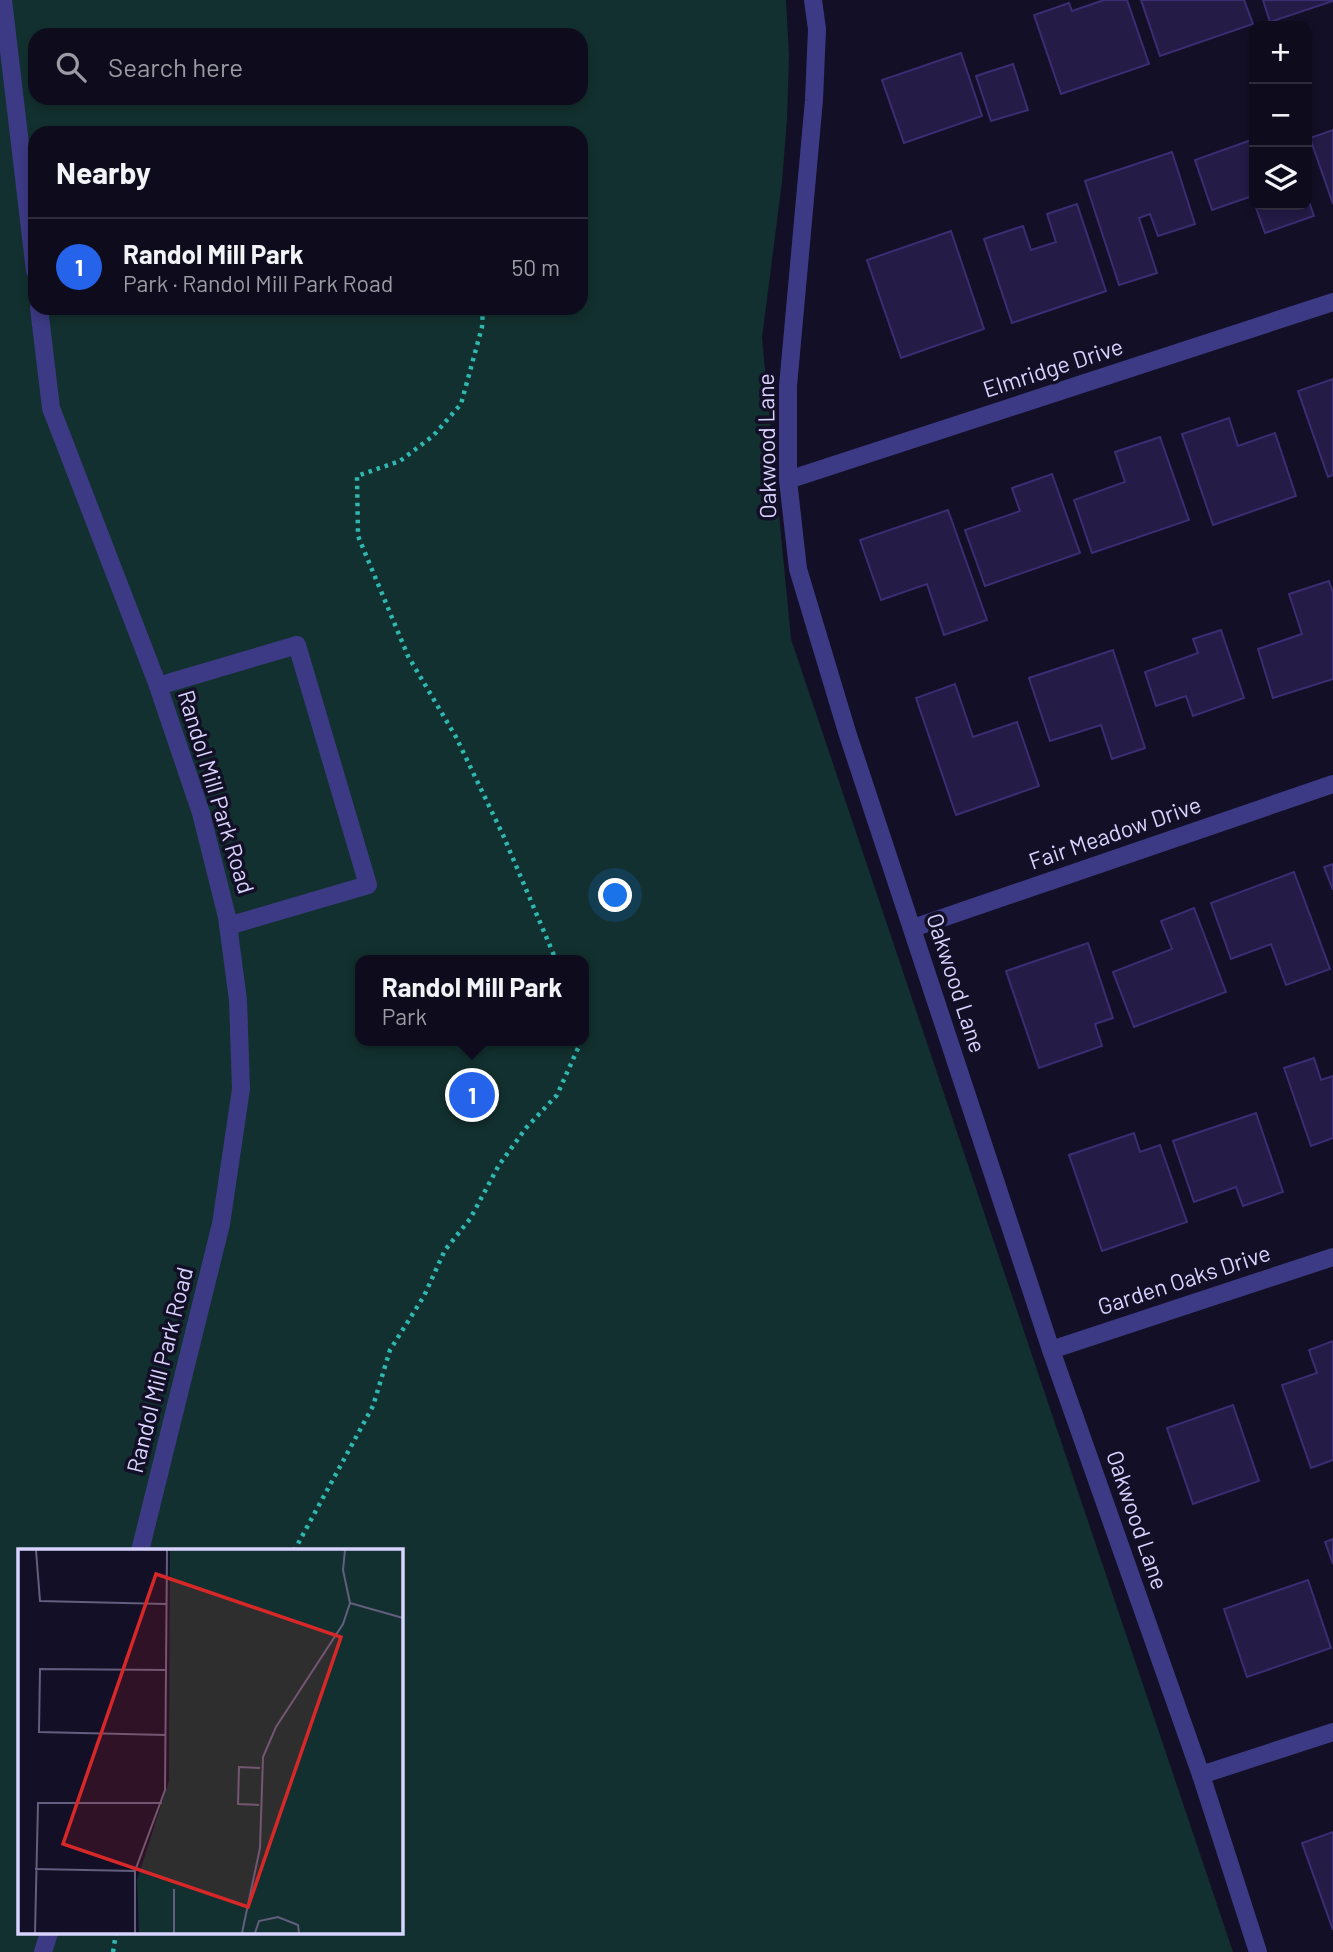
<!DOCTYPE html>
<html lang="en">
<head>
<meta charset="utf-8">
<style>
	body { margin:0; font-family:Barlow,sans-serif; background:#171425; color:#f1f3f6 }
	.controls { position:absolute; right:21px; top:21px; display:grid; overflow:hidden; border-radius:14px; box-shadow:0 4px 10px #0003 }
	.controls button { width:63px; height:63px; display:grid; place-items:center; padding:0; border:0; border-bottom:2px solid #2e2b3b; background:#0e0b1c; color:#f1f3f6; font:35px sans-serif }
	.you { position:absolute; left:616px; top:896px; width:24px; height:24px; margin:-18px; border:5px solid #fff; border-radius:50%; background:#1a73e8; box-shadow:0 0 0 10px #1a73e833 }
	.badge { display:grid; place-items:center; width:46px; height:46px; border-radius:50%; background:#2563eb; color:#fff; font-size:23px; font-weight:700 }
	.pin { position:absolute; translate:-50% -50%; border:4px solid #fff; box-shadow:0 2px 7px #0006 }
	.popup { position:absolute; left:355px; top:955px; width:234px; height:91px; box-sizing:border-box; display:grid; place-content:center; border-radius:14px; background:#0e0b1c; filter:drop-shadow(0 2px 5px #0005); font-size:23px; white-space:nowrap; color:#9b9ba3 }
	.popup b { font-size:26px; color:#f1f3f6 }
	.popup::after { content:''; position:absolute; left:50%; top:100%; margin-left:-14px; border:14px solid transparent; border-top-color:#0e0b1c }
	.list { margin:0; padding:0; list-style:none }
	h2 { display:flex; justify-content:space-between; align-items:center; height:91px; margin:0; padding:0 28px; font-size:30px }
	h2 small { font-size:23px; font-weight:400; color:#9b9ba3 }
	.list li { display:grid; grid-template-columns:46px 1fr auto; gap:21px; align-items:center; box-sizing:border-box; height:98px; padding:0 28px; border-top:2px solid #2e2b3b }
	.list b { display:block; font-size:26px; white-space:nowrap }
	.list p { margin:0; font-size:23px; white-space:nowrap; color:#9b9ba3 }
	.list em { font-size:23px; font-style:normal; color:#9b9ba3 }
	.icon { flex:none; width:38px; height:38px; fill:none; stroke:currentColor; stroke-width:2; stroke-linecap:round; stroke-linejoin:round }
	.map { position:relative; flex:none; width:1333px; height:1952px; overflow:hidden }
	.search { position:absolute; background:#0e0b1c; box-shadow:0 4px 10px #0003; left:28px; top:28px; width:560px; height:77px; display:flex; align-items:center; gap:18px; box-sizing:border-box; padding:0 24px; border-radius:21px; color:#9b9ba3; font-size:26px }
	.panel { position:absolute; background:#0e0b1c; box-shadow:0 4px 10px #0003; left:28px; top:126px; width:560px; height:189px; border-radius:21px }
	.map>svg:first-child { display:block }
</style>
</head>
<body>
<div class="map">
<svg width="1333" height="1952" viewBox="0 0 1333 1952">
	<rect width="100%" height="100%" fill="#130f26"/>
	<!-- green -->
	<path fill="#12302f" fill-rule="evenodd" d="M0,0H786L789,56L787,119L782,182L762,338L791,639L1233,1952H0ZM35,35H581V98H35ZM35,133H581V308H35ZM360,960H584V1041H360ZM19,1551H401V1933H19Z"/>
	<!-- building -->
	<g fill="#241b47" stroke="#3b2d73" stroke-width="2">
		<path d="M1104,0H1127L1149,64L1061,94L1034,15L1069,3L1072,11Z"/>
		<path d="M1141,0H1244L1253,24L1160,56Z"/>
		<path d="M1263,0H1333V1L1270,22Z"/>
		<path d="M961,53L982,116L904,143L882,80Z"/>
		<path d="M1013,64L1028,110L991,121L976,76Z"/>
		<path d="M1333,130V204L1310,138Z"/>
		<path d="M1254,139V203L1252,196L1212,210L1195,160Z"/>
		<path d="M1172,152L1195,224L1158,236L1150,214L1139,218L1157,273L1119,285L1085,181Z"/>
		<path d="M1307,196L1314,216L1265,233L1255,205H1307Z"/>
		<path d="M1077,204L1106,291L1012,323L984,239L1023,226L1031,250L1056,242L1047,214Z"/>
		<path d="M951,231L984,329L901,358L867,260Z"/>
		<path d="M1333,379V475L1328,477L1298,391Z"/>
		<path d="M1229,418L1238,446L1275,433L1296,496L1213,525L1182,434Z"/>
		<path d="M1160,437L1189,520L1092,553L1074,500L1125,482L1115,452Z"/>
		<path d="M1052,474L1080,553L985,586L965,530L1020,511L1012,488Z"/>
		<path d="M948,510L987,620L944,635L927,584L881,600L860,540Z"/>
		<path d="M1329,581L1333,593V679L1273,698L1258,649L1302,634L1289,594Z"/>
		<path d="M1221,630L1244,698L1193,716L1186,696L1156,706L1145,672L1198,653L1193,639Z"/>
		<path d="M1113,650L1145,748L1112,759L1101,725L1050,741L1029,678Z"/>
		<path d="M955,684L973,737L1017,722L1039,786L956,815L916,698Z"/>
		<path d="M1333,864V890L1324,867Z"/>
		<path d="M1294,872L1330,969L1286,985L1271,944L1231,959L1211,903Z"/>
		<path d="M1194,908L1226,992L1134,1027L1113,972L1172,949L1161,921Z"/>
		<path d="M1088,943L1113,1018L1095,1024L1102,1046L1039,1068L1006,971Z"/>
		<path d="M1314,1058L1321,1080L1333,1076V1138L1311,1146L1284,1068Z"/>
		<path d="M1256,1113L1283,1192L1243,1206L1236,1187L1194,1202L1173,1141Z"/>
		<path d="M1134,1133L1140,1152L1160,1145L1187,1222L1102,1251L1069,1155Z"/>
		<path d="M1333,1341V1460L1311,1468L1282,1385L1317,1373L1309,1350Z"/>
		<path d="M1233,1405L1259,1481L1193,1504L1167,1428Z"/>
		<path d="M1333,1539V1564L1325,1542Z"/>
		<path d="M1308,1580L1331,1648L1247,1677L1224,1609Z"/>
		<path d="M1333,1832V1930L1302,1843Z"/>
	</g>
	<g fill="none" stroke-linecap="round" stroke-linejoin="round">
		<!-- path -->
		<g stroke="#2fb8b0" stroke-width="4.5" stroke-dasharray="3.5 5" stroke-linecap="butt">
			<path d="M483,308L482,327L461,404L433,436L400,461L357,476L358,536L408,656L456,737L503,835L556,960"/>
			<path d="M294,1551L373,1406L390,1350L424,1296L445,1250L470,1219L499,1165L526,1128L557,1095L579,1046L578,1041"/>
			<path d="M113,1952L116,1933"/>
		</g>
		<!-- minor -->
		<g stroke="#3d3a85" stroke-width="18">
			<path d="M3,0L35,271"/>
			<path d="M813,0L817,29L814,100L788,386V480L798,569L847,732L1051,1350L1201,1775L1258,1952"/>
			<path d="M39,308L51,408L157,683L201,813L227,917L238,1000L241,1089L221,1224L140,1551"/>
			<path d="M788,480L1333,302"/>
			<path d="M158,686L297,645L368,885L228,926"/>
			<path d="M913,928L1333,784"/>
			<path d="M1051,1350L1333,1257"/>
			<path d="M1201,1775L1333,1732"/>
			<path d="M43,1952L49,1933"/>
		</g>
	</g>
	<g text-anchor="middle" stroke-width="7" stroke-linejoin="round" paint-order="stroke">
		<!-- street labels -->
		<g font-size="23" fill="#d9d4ff" stroke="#130f26">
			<text transform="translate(1053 368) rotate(-18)" y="8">Elmridge Drive</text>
			<text transform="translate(767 446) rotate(-91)" y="8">Oakwood Lane</text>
			<text transform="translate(216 792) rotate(73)" y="8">Randol Mill Park Road</text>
			<text transform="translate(1115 833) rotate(-19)" y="8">Fair Meadow Drive</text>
			<text transform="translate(956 983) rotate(72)" y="8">Oakwood Lane</text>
			<text transform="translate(1184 1280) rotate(-18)" y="8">Garden Oaks Drive</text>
			<text transform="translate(160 1370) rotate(-76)" y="8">Randol Mill Park Road</text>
			<text transform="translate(1137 1520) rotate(71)" y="8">Oakwood Lane</text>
		</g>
	</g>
	<!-- overview -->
	<g transform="translate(18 1549)">
		<rect width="385" height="385" fill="#130f26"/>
		<path d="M152,1H385V384H121L119,331L151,232Z" fill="#12302f"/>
		<path fill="none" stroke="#625e7d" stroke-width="2" d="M18,1L22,52L148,55M332,54L385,69M148,186L21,183L22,120L149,121M241,256L220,255L221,218L242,219M17,320L117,322M156,340V384M17,384L20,254H144M117,384V322L147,241L149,1M224,384L242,299L245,208L258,178L325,75L332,54L325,21L327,1M237,384L241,372L260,368L280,376L281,384"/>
		<path fill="#d62828" fill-opacity="0.15" stroke="#d62828" stroke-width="3.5" d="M138,25L323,88L230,358L45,295Z"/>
		<rect width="385" height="385" fill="none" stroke="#d9d4ff" stroke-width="3.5"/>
	</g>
</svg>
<div class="controls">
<button>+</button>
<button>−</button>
<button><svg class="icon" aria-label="layers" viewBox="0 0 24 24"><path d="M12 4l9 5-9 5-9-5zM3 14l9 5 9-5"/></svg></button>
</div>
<div class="you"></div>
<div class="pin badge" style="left:472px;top:1095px">1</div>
<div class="popup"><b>Randol Mill Park</b>Park</div>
<div class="search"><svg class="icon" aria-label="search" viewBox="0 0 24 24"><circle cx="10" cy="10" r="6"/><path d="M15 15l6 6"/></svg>Search here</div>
<section class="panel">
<h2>Nearby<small></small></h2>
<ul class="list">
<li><span class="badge">1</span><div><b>Randol Mill Park</b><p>Park · Randol Mill Park Road</p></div><em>50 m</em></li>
</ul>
</section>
</div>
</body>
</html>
